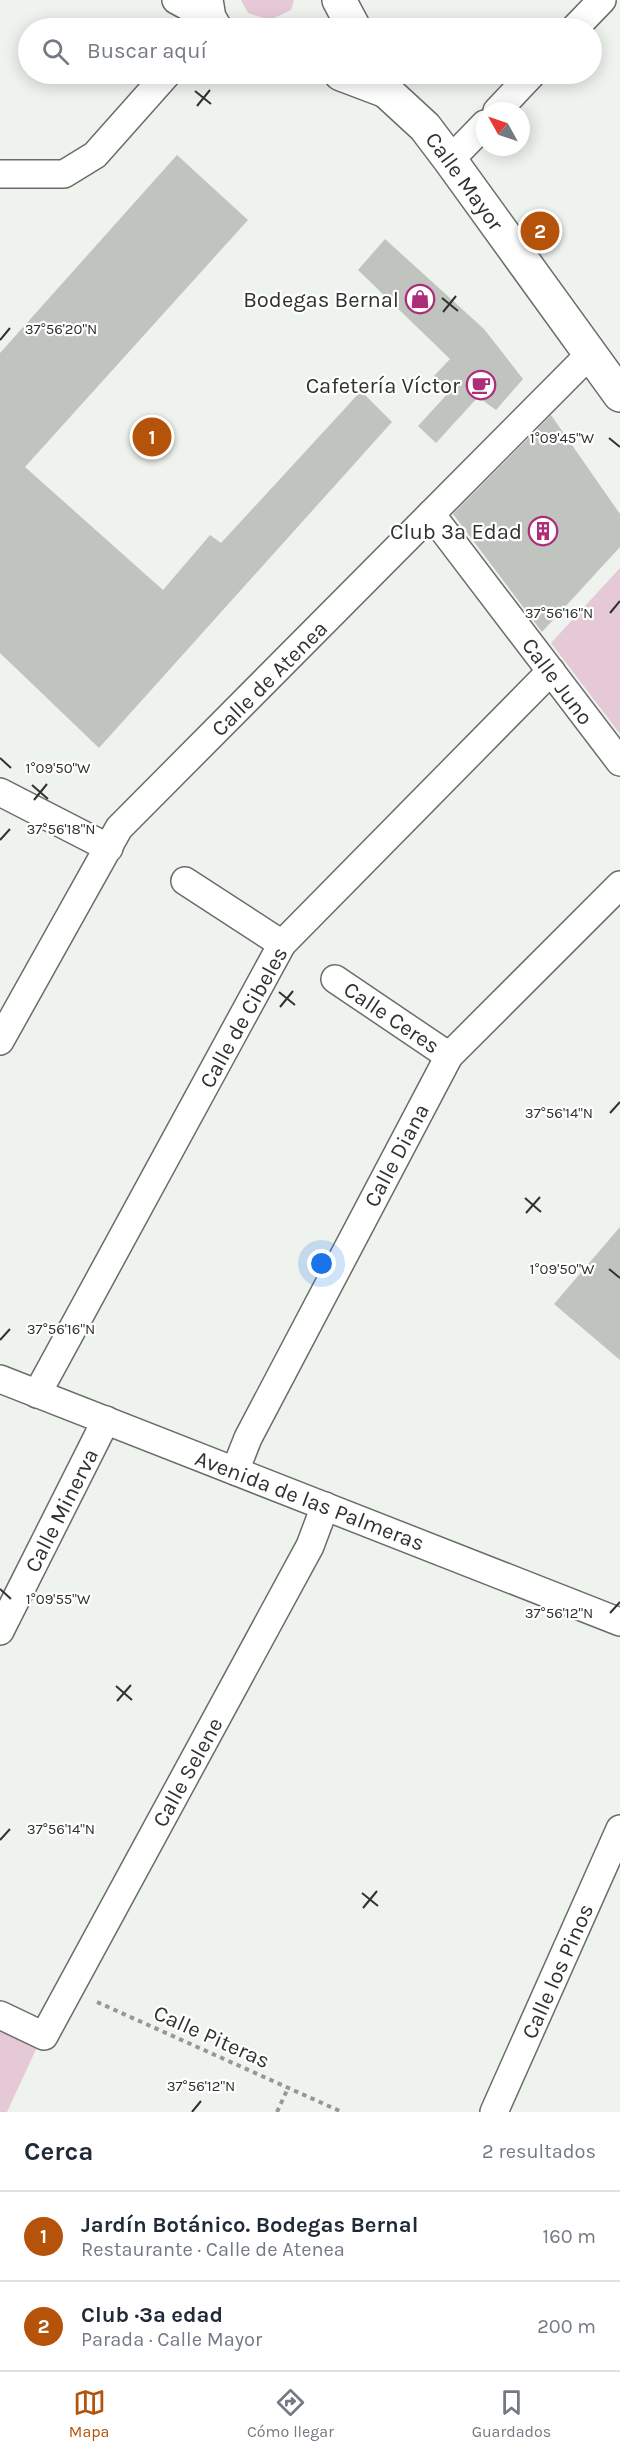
<!DOCTYPE html>
<html lang="es">
<head>
<meta charset="utf-8">
<style>
	body { margin:0; font-family:Karla,sans-serif; background:#f6f6f7; color:#1f2937 }
	.compass { position:absolute; left:476px; top:102px; width:54px; height:54px; border-radius:50%; background:#fff; box-shadow:0 3px 15px #0003; rotate:310deg }
	.you { position:absolute; left:322px; top:1264px; width:21px; height:21px; margin:-15px; border:4px solid #fff; border-radius:50%; background:#1a73e8; box-shadow:0 0 0 9px #1a73e833 }
	.badge { display:grid; place-items:center; width:39px; height:39px; border-radius:50%; background:#b45309; color:#fff; font-size:20px; font-weight:700 }
	.pin { position:absolute; translate:-50% -50%; border:3px solid #fff; box-shadow:0 2px 6px #0006 }
	.list { margin:0; padding:0; list-style:none }
	h2 { display:flex; justify-content:space-between; align-items:center; height:78px; margin:0; padding:0 24px; font-size:26px }
	h2 small { font-size:20px; font-weight:400; color:#747a83 }
	.list li { display:grid; grid-template-columns:39px 1fr auto; gap:18px; align-items:center; box-sizing:border-box; height:90px; padding:0 24px; border-top:2px solid #e0e1e3 }
	.list b { display:block; font-size:22px; white-space:nowrap }
	.list p { margin:0; font-size:20px; white-space:nowrap; color:#747a83 }
	.list em { font-size:20px; font-style:normal; color:#747a83 }
	.icon { flex:none; width:33px; height:33px; fill:none; stroke:currentColor; stroke-width:2; stroke-linecap:round; stroke-linejoin:round }
	.map { position:relative; flex:none; width:620px; height:2112px; overflow:hidden }
	.search { position:absolute; background:#fff; box-shadow:0 3px 15px #0003; left:18px; right:18px; top:18px; height:66px; display:flex; align-items:center; gap:15px; box-sizing:border-box; padding:0 21px; border-radius:33px; color:#747a83; font-size:22px }
	.sheet { height:258px; background:#fff }
	nav { display:flex; justify-content:space-around; align-items:center; box-sizing:border-box; height:84px; border-top:2px solid #e0e1e3; background:#fff; font-size:16px; color:#747a83 }
	nav a { display:grid; justify-items:center; gap:3px }
	nav .on { color:#b45309 }
	.map>svg:first-child { display:block }
</style>
</head>
<body>
<div class="map">
<svg width="620" height="2112" viewBox="0 0 620 2112">
	<rect width="100%" height="100%" fill="#eff3ee"/>
	<!-- green -->
	<g fill="#e6c9d6">
		<path d="M241,0H294L291,10L270,20L248,13Z"/>
		<path d="M620,568V734L551,643Z"/>
		<path d="M0,2025L38,2045L7,2112H0Z"/>
	</g>
	<!-- building -->
	<g fill="#c0c4bf">
		<path d="M177,155L248,220L25,467L163,590L210,535L221,543L361,391L392,422L99,748L0,653V353Z"/>
		<path d="M385,239L484,329L523,379L496,410L478,397L436,443L418,426L450,391L434,376L450,359L358,270Z"/>
		<path d="M551,415L620,514V547L542,632L453,514Z"/>
		<path d="M620,1227V1360L554,1304Z"/>
	</g>
	<g fill="none" stroke-linecap="round" stroke-linejoin="round">
		<!-- street casing -->
		<g stroke="#696d68" stroke-width="30">
			<g id="street">
				<path d="M176,0L209,18"/>
				<path d="M575,28L602,0"/>
				<path d="M497,111L532,74"/>
				<path d="M450,160L485,124"/>
				<path d="M0,174H64L95,155L167,74"/>
				<path d="M431,514L620,762"/>
				<path d="M0,792L109,848"/>
				<path d="M185,881L282,944"/>
				<path d="M335,979L449,1056"/>
				<path d="M0,1041L119,828L590,354"/>
				<path d="M0,1379L620,1622"/>
				<path d="M37,1394L282,944L551,671"/>
				<path d="M235,1471L248,1438L449,1056L620,885"/>
				<path d="M0,1631L106,1420"/>
				<path d="M0,2015L44,2036L310,1546L325,1506"/>
				<path d="M494,2112L620,1829"/>
			</g>
		</g>
		<!-- secondary casing -->
		<g stroke="#696d68" stroke-width="36">
			<g id="secondary">
				<path d="M206,0L209,18L215,28"/>
				<path d="M339,0L354,28"/>
				<path d="M341,74L386,91"/>
				<path d="M377,74L386,91L425,127L450,160L620,395"/>
			</g>
		</g>
		<!-- path -->
		<g stroke="#969895" stroke-width="4" stroke-dasharray="4.5 4.5" stroke-linecap="butt">
			<path d="M97,2002L342,2112"/>
			<path d="M277,2112L288,2088"/>
		</g>
		<!-- street -->
		<use href="#street" stroke="#fff" stroke-width="27"/>
		<!-- secondary -->
		<use href="#secondary" stroke="#fff" stroke-width="33"/>
	</g>
	<!-- ticks -->
	<path fill="none" stroke="#313230" stroke-width="2" d="M195,91L211,104M197,106L210,90M442,298L458,311M443,312L456,296M0,340L10,328M609,438L620,447M610,613L620,601M0,758L11,768M32,785L48,799M34,800L47,784M0,840L10,829M279,992L295,1005M280,1007L293,991M610,1113L620,1102M525,1198L541,1212M526,1213L540,1197M609,1269L620,1278M0,1340L10,1329M0,1589L11,1599M610,1613L620,1602M116,1686L132,1700M117,1701L131,1685M0,1840L10,1829M362,1893L378,1906M363,1908L377,1891M192,2112L201,2101"/>
	<!-- icons -->
	<defs>
		<g id="shop-ring" transform="scale(1.5)"><circle r="9.5" fill="#fff" stroke="#ae2d79" stroke-width="1.5"/><path d="M-5-2.5h2.3a2.7 3.5 0 0 1 5.4 0H5L5.5 6h-11ZM-1.5-2.5h3a1.5 2.3 0 0 0-3 0Z" fill="#ae2d79"/></g>
		<g id="cafe-ring" transform="scale(1.5)"><circle r="9.5" fill="#fff" stroke="#ae2d79" stroke-width="1.5"/><path d="M-5.5-4.5H6V0H3Q3 3.5 0 3.5H-2.5Q-5.5 3.5-5.5 0ZM3-3.2v2h1.7v-2ZM-6 4.5H4V6H-6Z" fill="#ae2d79"/></g>
		<g id="building-ring" transform="scale(1.5)"><circle r="9.5" fill="#fff" stroke="#ae2d79" stroke-width="1.5"/><path d="M-4-6H4V6H1V3H-1V6H-4ZM-2.5-4.3h1.7v1.8h-1.7ZM.8-4.3h1.7v1.8H.8ZM-2.5-1h1.7V.8h-1.7ZM.8-1h1.7V.8H.8Z" fill="#ae2d79"/></g>
	</defs>
	<g fill-rule="evenodd">
		<use href="#shop-ring" x="420" y="299"/>
		<use href="#cafe-ring" x="481" y="385"/>
		<use href="#building-ring" x="543" y="531"/>
	</g>
	<g text-anchor="middle" stroke-width="4.5" stroke-linejoin="round" paint-order="stroke">
		<!-- street labels -->
		<g font-size="22" fill="#313230" stroke="#fff">
			<text transform="translate(465 181) rotate(54)" y="8">Calle Mayor</text>
			<text transform="translate(269 678) rotate(-45)" y="8">Calle de Atenea</text>
			<text transform="translate(558 681) rotate(53)" y="8">Calle Juno</text>
			<text transform="translate(243 1017) rotate(-61)" y="8">Calle de Cibeles</text>
			<text transform="translate(392 1017) rotate(34)" y="8">Calle Ceres</text>
			<text transform="translate(396 1155) rotate(-62)" y="8">Calle Diana</text>
			<text transform="translate(310 1500) rotate(21)" y="8">Avenida de las Palmeras</text>
			<text transform="translate(61 1510) rotate(-63)" y="8">Calle Minerva</text>
			<text transform="translate(187 1772) rotate(-61)" y="8">Calle Selene</text>
			<text transform="translate(557 1971) rotate(-66)" y="8">Calle los Pinos</text>
			<text transform="translate(212 2036) rotate(24)" y="8">Calle Piteras</text>
		</g>
		<!-- poi labels -->
		<g font-size="22" fill="#313230" stroke="#fff" text-anchor="end">
			<text x="399" y="307">Bodegas Bernal</text>
			<text x="460" y="393">Cafetería Víctor</text>
			<text x="522" y="539">Club 3ª Edad</text>
		</g>
	</g>
	<g font-size="15" text-anchor="middle" fill="#313230" stroke="#fff" stroke-width="4.5" stroke-linejoin="round" paint-order="stroke">
		<text x="61" y="334">37°56'20"N</text>
		<text x="562" y="443">1°09'45"W</text>
		<text x="559" y="618">37°56'16"N</text>
		<text x="58" y="773">1°09'50"W</text>
		<text x="61" y="834">37°56'18"N</text>
		<text x="559" y="1118">37°56'14"N</text>
		<text x="562" y="1274">1°09'50"W</text>
		<text x="61" y="1334">37°56'16"N</text>
		<text x="58" y="1604">1°09'55"W</text>
		<text x="559" y="1618">37°56'12"N</text>
		<text x="61" y="1834">37°56'14"N</text>
		<text x="201" y="2091">37°56'12"N</text>
	</g>
</svg>
<svg class="compass" viewBox="-18 -18 36 36"><path d="M0-13l5 13h-10z" fill="#e53935"/><path d="M0 13l5-13h-10z" fill="#747a83"/></svg>
<div class="you"></div>
<div class="pin badge" style="left:152px;top:437px">1</div>
<div class="pin badge" style="left:540px;top:231px">2</div>
<div class="search"><svg class="icon" aria-label="search" viewBox="0 0 24 24"><circle cx="10" cy="10" r="6"/><path d="M15 15l6 6"/></svg>Buscar aquí</div>
</div>
<section class="sheet">
<h2>Cerca<small>2 resultados</small></h2>
<ul class="list">
<li><span class="badge">1</span><div><b>Jardín Botánico. Bodegas Bernal</b><p>Restaurante · Calle de Atenea</p></div><em>160 m</em></li>
<li><span class="badge">2</span><div><b>Club ·3ª edad</b><p>Parada · Calle Mayor</p></div><em>200 m</em></li>
</ul>
</section>
<nav>
<a class="on"><svg class="icon" aria-label="map" viewBox="0 0 24 24"><path d="M3 6l6-2 6 2 6-2v14l-6 2-6-2-6 2zM9 4v14M15 6v14"/></svg>Mapa</a>
<a><svg class="icon" aria-label="directions" viewBox="0 0 24 24"><path d="M12 3l9 9-9 9-9-9zM9 14v-3h6M13 9l2 2-2 2"/></svg>Cómo llegar</a>
<a><svg class="icon" aria-label="saved" viewBox="0 0 24 24"><path d="M7 4h10v16l-5-4-5 4z"/></svg>Guardados</a>
</nav>
</body>
</html>
